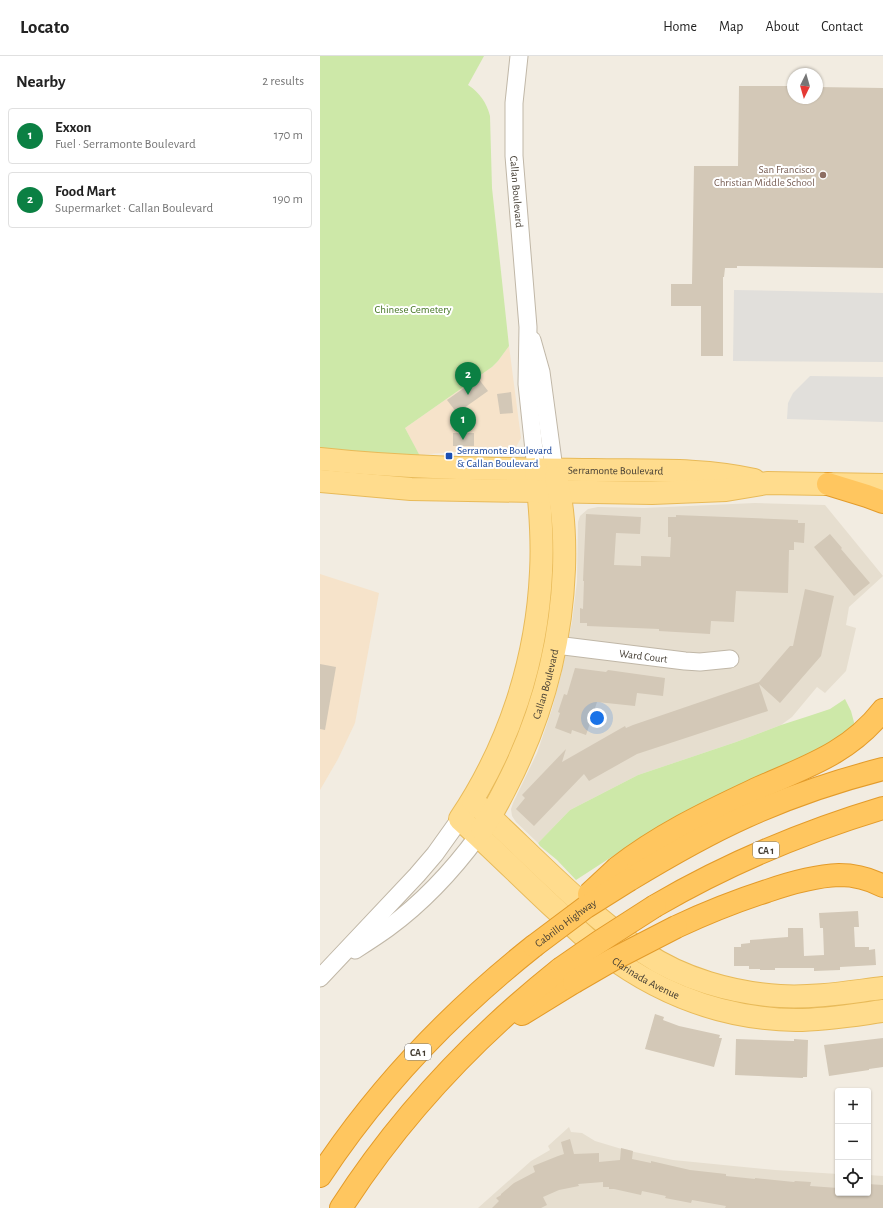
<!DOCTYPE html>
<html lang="en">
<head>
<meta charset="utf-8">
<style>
	body { margin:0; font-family:"Alegreya Sans",sans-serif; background:#f6f6f6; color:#222 }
	.controls { position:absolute; right:12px; bottom:12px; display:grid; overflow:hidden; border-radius:4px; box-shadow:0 1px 3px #0004 }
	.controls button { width:36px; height:36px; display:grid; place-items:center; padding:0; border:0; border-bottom:1px solid #e0e0e0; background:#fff; color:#222; font:20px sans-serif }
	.compass { position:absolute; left:467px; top:12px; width:36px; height:36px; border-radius:50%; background:#fff; box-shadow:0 1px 3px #0004; rotate:185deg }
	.you { position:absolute; left:277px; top:662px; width:14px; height:14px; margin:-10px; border:3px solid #fff; border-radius:50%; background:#1a73e8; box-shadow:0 0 0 6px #1a73e833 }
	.badge { display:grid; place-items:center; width:26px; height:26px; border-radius:50%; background:#0b8043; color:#fff; font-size:13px; font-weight:700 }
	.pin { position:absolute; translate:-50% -33px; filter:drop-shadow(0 1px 2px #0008) }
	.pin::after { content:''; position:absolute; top:21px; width:14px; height:12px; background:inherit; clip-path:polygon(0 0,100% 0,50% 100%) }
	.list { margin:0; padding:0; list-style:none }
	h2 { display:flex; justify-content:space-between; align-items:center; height:52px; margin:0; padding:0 16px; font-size:17px }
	h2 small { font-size:13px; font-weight:400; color:#767676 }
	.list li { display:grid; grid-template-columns:26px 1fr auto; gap:12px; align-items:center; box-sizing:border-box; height:56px; margin:0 8px 8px; padding:0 8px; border:1px solid #e0e0e0; border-radius:4px }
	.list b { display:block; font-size:15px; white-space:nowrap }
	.list p { margin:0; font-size:13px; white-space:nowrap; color:#767676 }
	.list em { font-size:13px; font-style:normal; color:#767676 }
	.icon { flex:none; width:22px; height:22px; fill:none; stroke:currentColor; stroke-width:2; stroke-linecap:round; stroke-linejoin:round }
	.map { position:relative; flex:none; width:563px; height:1152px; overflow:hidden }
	header { display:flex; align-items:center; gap:24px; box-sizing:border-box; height:56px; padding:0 20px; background:#fff; border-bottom:1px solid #e0e0e0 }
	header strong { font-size:19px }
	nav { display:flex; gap:22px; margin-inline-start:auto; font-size:14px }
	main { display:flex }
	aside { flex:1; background:#fff }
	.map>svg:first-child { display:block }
</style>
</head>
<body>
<header>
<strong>Locato</strong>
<nav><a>Home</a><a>Map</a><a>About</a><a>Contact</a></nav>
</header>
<main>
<aside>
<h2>Nearby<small>2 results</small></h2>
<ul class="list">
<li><span class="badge">1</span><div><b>Exxon</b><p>Fuel · Serramonte Boulevard</p></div><em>170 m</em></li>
<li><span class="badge">2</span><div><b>Food Mart</b><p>Supermarket · Callan Boulevard</p></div><em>190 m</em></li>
</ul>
</aside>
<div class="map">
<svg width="563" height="1152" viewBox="0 0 563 1152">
	<rect width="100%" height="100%" fill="#f2ece1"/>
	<!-- residential -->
	<g fill="#e6decf">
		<path d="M435,447L505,449L563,520L529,551L526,569L536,572L526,615L505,637L497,631L472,661L461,669L416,686L318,719L250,754L218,787L196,766L192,760L191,753L193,747L217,697L232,653L241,619L252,566L257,525L258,466L260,460L268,453L278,451L324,452Z"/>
		<path d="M249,1071L251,1076L262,1077L275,1085L305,1094L353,1104L455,1114L518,1118V1137H548V1119L563,1120V1152H158L211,1105L230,1094L228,1090Z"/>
	</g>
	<!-- commercial -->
	<g fill="#f6e3ca">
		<path d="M189,290L201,382L196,391L189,396L184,397L134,396L99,399L85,372L172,311L178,305Z"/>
		<path d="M0,518L59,537L35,667L18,703L0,734Z"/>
	</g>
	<!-- green -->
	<g fill="#cde8a8">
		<path d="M0,0H164L148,29C159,36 167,47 170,60L172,132L189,290L178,305L172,311L85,372L101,402L0,394Z"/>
		<path d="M525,643L531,655L535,670L512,689L327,778L256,824L237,804L220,790L218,787L250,754L318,719L416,686L461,669L489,660L510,653Z"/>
	</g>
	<!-- parking -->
	<g fill="#e1dfdb">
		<path d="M414,234L563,237V306L413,305Z"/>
		<path d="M490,320L563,321V366L467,363L468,347L473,337Z"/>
	</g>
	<!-- building -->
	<g fill="#d3c8b7">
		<path d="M419,30H473V42H497V31L563,32V212L417,210V212H405L404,221H403V300H381V250H351V228H372L374,110H418Z"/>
		<path d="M158,322L168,335L137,357L127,344Z"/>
		<path d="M191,336L193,357L180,358L177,338Z"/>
		<rect x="133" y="377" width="21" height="13"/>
		<path d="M266,458L321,461L320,478L296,477L294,509L321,510V500L350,501L351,481H348V461H356V459L478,464V467H485L484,487L474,486V494H469L468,537L416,535L414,566L391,565L390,578L339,575V573L267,570V567H260V552L263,553L264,525H263Z"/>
		<path d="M510,478L522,492L521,493L550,527L534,540L494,491Z"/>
		<path d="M485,533L514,540L501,600L460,647L439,628L448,655L317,698L269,725L264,718L214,770L196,753L205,742L202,739L246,693L242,706L305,670L306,672L313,669L439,626L470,590H473Z"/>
		<path d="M0,608L16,611L5,674L0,673Z"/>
		<path d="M255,612L286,616L288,614L345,622L343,640L317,637L315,650L277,646L266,679L252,674L251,678L235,672L240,657L238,656L244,638L247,639Z"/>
		<path d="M538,855L539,871H534L535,891H549V894L555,893L556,909L520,911V914L494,915V912H455V914H440V913H429V910H414V891H421V888L430,887V884L468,881V872H483L484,900L504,899L503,872H500L499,857Z"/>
		<path d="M335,958L344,961L343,964L359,970L400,979L399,982H402L394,1011L325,993Z"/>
		<path d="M563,982V1011L549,1013V1014L509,1020L504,989Z"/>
		<path d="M416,983L474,985V983L488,984L487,1021H483V1022L415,1019Z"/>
		<path d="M250,1083L254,1098L279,1097V1106L300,1104L301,1092L313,1095L312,1103L331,1107V1105L370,1114L406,1118V1120L435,1123V1122L474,1126L475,1125L491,1126L490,1130L518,1132V1137H548V1128L563,1129V1152H405L406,1150L372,1144L371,1147L345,1142L346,1140L322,1135L321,1139L294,1133H289V1131H283V1126L258,1128L259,1130L239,1134L223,1141L227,1149L221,1152H172L179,1145L176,1142L181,1139V1138L194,1127L215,1116L213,1110L238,1100L244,1098L241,1086Z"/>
	</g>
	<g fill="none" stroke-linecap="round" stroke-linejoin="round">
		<!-- minor casing -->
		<g stroke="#c0b7a7" stroke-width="19">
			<g id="minor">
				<path id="s1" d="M199,0L194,47V100L208,271L207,328L216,413"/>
				<path d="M212,284L221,316L234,413"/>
				<path id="s2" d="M236,589L365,605L380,606L410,603"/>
				<path d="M35,894C46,887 57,880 68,872C102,847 133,814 158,780"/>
				<path d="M0,922L97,819L115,798L140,763"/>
			</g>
		</g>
		<!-- major casing -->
		<g stroke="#e8ba59" stroke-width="24">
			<g id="major">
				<path id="s3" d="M0,403C91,413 182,413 273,414C324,415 384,412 434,424"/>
				<path id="s4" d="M216,413C220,447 223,481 221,516C217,604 189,690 140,763C172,792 202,822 233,851C250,866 266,884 285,897C341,939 406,963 476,964C505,964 534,959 563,955"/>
				<path d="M0,425L91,433L332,437L406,434L447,427L563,429"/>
				<path d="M153,745C208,795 262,854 323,896C362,923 413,937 460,940C495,942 529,936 563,932"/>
				<path id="s5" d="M162,773C171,760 179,745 186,731C221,663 241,589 244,513C245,482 244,452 236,422"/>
			</g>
		</g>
		<!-- highway casing -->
		<g stroke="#e39b2a" stroke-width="24">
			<g id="highway">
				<path d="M508,428L547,440L563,446"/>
				<path d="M297,812C338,780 385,757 432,735C482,712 528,699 563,654"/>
				<path d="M309,824C347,801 385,779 425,761C469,741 516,725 563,713"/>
				<path d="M335,850C407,808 483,776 563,752"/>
				<path d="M356,871C386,857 416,845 447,835C470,827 494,820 519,819C534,819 550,823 563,830"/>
				<path d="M202,958L254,926"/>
				<path d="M0,1120C58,1032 132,955 214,890"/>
				<path d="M21,1152C80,1060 155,981 240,913"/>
			</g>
		</g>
		<!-- minor -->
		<use href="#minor" stroke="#fff" stroke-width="17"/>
		<!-- major -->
		<use href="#major" stroke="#ffdc8d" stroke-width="22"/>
		<!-- highway -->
		<use href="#highway" stroke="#ffc65f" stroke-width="22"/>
		<!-- highway-bridge casing -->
		<g stroke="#e39b2a" stroke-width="24" stroke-linecap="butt">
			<g id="highway-bridge">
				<path d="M269,838L297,812"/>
				<path id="s6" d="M214,890L266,851L309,824"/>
				<path d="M240,913L279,886L335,850"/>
				<path d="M254,926L292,904L356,871"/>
			</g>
		</g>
		<!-- highway-bridge -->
		<use href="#highway-bridge" stroke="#ffc65f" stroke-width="22"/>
	</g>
	<!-- markers -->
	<circle fill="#8d6e63" stroke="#fff" stroke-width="1.5" cx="503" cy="119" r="4"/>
	<rect fill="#1a4fb4" stroke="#fff" stroke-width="1.5" x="125" y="396" width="8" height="8" rx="2"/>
	<g text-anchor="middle" stroke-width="4" stroke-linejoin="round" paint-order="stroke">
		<!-- shield labels -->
		<g fill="#fff" stroke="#7b7670" stroke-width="1">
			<rect x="433" y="786" width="26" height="16" rx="3"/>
			<rect x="85" y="988" width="26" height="16" rx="3"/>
		</g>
		<g font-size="10" font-weight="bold" fill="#433c32">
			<text x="446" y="798">CA 1</text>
			<text x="98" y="1000">CA 1</text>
		</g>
		<!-- education labels -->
		<g font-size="11" fill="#785e54" stroke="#fff" text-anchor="end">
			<text x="495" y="117">San Francisco<tspan x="495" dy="13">Christian Middle School</tspan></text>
		</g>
		<!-- street labels -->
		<g font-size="11" fill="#433c32" stroke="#fff">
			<text dy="4" stroke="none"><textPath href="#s1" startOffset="136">Callan Boulevard</textPath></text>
			<text dy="4" stroke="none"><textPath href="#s3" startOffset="296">Serramonte Boulevard</textPath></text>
			<text dy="4" stroke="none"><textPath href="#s2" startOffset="88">Ward Court</textPath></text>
			<text dy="4" stroke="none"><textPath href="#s5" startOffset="159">Callan Boulevard</textPath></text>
			<text dy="4" stroke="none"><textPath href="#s6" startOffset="39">Cabrillo Highway</textPath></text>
			<text dy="4" stroke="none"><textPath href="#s4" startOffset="612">Clarinada Avenue</textPath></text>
		</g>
		<!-- park labels -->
		<g font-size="11" fill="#457624" stroke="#fff">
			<text x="93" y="257">Chinese Cemetery</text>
		</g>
		<!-- transit labels -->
		<g font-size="11" fill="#164399" stroke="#fff" text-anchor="start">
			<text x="137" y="398">Serramonte Boulevard<tspan x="137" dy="13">&amp; Callan Boulevard</tspan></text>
		</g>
	</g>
</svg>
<div class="controls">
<button>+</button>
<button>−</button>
<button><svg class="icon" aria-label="locate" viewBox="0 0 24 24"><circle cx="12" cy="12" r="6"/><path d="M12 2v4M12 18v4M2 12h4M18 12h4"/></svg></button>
</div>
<svg class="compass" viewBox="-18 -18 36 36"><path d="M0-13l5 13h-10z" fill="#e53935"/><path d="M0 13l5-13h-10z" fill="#767676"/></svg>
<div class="you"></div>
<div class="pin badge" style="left:143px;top:384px">1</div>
<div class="pin badge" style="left:148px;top:339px">2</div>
</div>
</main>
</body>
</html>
